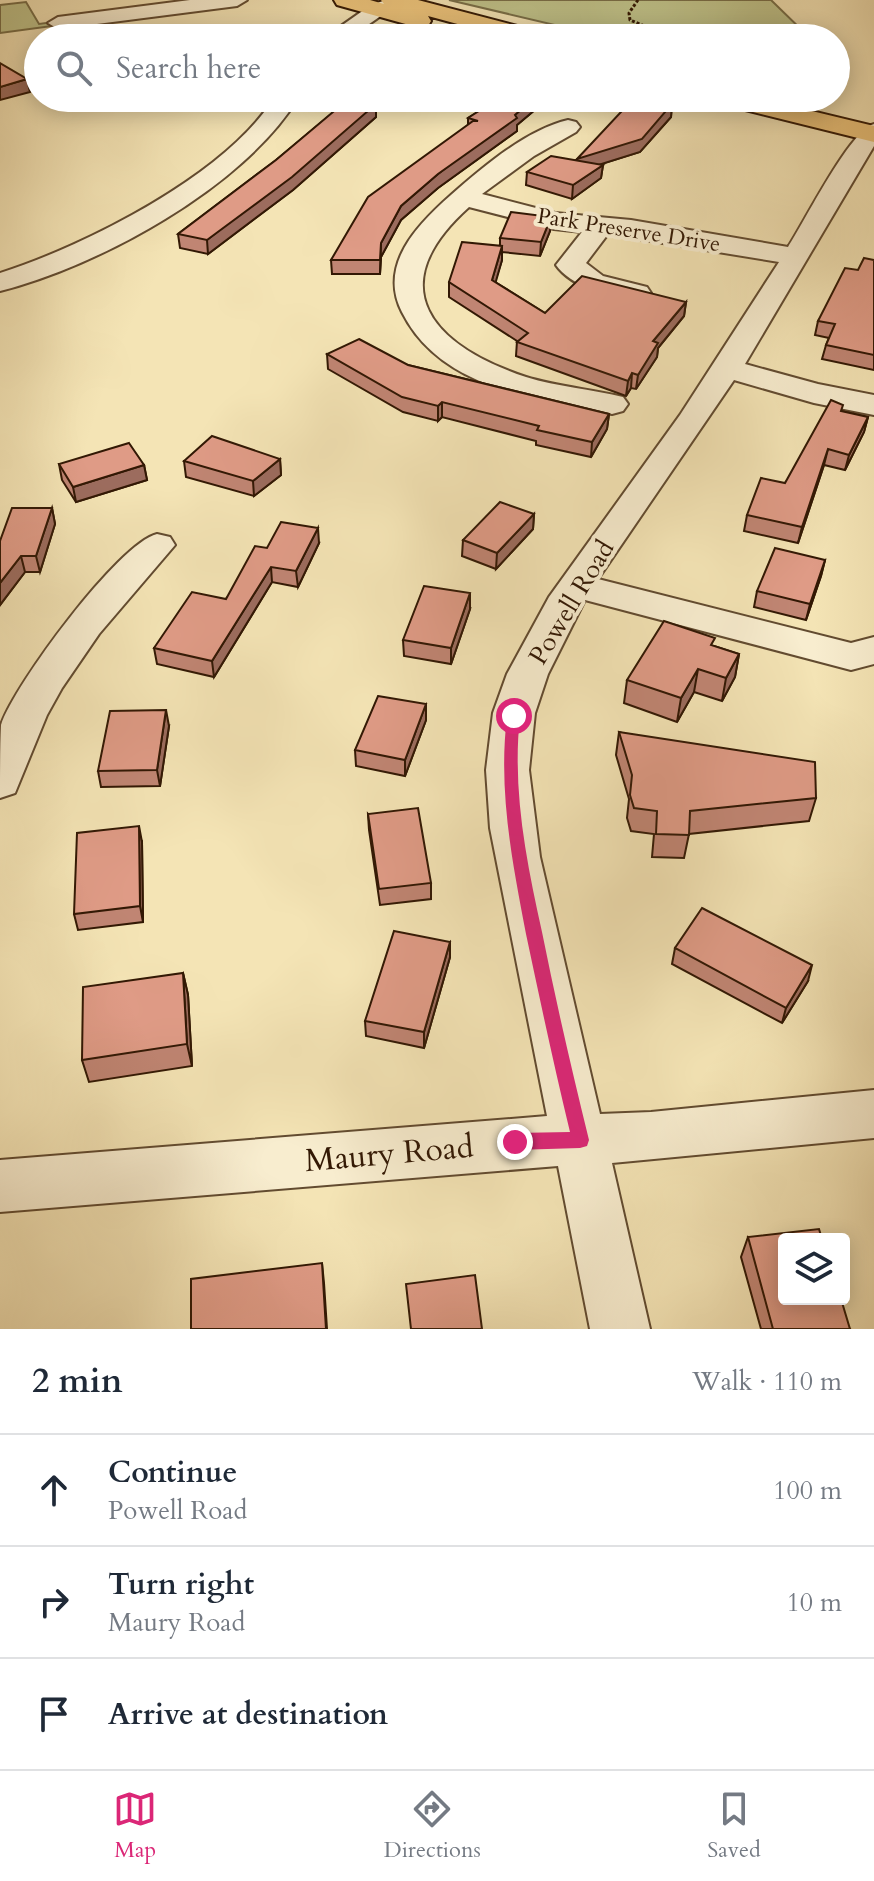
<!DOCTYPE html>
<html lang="en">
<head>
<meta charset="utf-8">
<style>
	body { margin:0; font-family:Cardo,serif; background:#f2f2f3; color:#1f2937 }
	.controls { position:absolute; right:24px; bottom:24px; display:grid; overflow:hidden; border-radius:8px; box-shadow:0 4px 20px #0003 }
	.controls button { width:72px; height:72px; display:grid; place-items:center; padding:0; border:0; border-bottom:2px solid #e0e1e3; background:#fff; color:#1f2937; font:40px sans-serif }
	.stop { position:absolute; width:24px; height:24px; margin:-18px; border:6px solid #db2777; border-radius:50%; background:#fff }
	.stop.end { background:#db2777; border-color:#fff; box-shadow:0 2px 8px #0008 }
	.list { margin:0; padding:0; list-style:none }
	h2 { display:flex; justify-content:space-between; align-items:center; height:104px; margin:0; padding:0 32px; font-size:34px }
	h2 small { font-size:26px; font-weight:400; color:#747a83 }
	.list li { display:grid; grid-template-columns:52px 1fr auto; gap:24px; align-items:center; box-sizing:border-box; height:112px; padding:0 32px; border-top:2px solid #e0e1e3 }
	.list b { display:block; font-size:30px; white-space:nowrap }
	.list p { margin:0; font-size:26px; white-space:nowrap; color:#747a83 }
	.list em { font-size:26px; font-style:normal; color:#747a83 }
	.icon { flex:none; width:44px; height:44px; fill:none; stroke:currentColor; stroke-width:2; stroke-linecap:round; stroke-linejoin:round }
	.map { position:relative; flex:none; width:874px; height:1329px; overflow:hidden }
	.search { position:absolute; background:#fff; box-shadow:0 4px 20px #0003; left:24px; right:24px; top:24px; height:88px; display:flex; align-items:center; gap:20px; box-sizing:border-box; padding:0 28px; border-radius:44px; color:#747a83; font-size:30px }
	.sheet { height:440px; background:#fff }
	nav { display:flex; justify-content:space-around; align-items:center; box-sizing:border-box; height:112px; border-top:2px solid #e0e1e3; background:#fff; font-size:22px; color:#747a83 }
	nav a { display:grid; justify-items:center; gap:4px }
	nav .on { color:#db2777 }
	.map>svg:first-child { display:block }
</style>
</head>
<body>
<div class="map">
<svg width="874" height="1329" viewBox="0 0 874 1329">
	<rect width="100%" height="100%" fill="#f4e4b5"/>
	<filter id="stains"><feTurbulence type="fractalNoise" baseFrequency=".0025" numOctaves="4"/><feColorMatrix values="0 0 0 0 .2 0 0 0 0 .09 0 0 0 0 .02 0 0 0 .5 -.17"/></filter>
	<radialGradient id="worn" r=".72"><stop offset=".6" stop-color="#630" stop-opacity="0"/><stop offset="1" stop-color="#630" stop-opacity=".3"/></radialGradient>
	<!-- green -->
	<g fill="#bfc38b" stroke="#786e48" stroke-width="2">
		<path d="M217,0H245L0,33V5L26,2L39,24Z"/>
		<path d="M449,0H771L810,38H610Z"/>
	</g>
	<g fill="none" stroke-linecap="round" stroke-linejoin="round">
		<!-- minor casing -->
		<g stroke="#624b30" stroke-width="4">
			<g id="minor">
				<path d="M190,0H247L237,6L58,29L48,23L58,17Z"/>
				<path d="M386,0H416L413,4L385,13L349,38H324L371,5Z"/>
				<path d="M274,98H298C244,187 99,266 0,291V273C85,246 226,175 274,98Z"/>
				<path d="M568,120L576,122L580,127L576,132L534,156L482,194L555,213L631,220L788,247C804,223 850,130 874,124V146L745,364L818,384L874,395V415L814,403L734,380L598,579L851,643L874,637V664L851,670L585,600L548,674L535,713L529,770L540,857L600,1114L651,1112L874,1090V1138L612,1163L650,1329H590L558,1166L0,1212V1160L547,1116L490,828L486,770L493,713L507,674L549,597L680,415L779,262L608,234L586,263L603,276L647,287L651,293L647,299C622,305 571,287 556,265L582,232L554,229L469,207C380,287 431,345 526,377C558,387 591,389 623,397L628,404L623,411L612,414C536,398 441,390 402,312C378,265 417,225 451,195C483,167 526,130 568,120Z"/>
				<path d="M157,534L170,537L175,545L99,634L62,688L47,715L15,793L0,798C0,776 0,746 1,725C14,685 119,543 157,534Z"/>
			</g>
		</g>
		<!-- major casing -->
		<g stroke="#321804" stroke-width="4">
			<g id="major">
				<path d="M334,0H370L384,4L381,0H418L544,33L548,38H509L428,16L431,21L428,26L420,28L337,5Z"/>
				<path d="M713,98H758L874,126V142L717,103Z"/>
			</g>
		</g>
		<!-- path -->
		<path stroke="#321804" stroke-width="3" stroke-dasharray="3 2" stroke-linecap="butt" d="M638,0L629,13L630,20L666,35"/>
		<!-- minor -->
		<use href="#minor" fill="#f8edcf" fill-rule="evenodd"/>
		<!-- major -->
		<use href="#major" fill="#eac27a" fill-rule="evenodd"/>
	</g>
	<!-- wall -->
	<g fill="#c08573" stroke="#321804" stroke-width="2">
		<path d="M335,98H378L374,102L376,104V117L293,190L208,254L180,248L178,234L276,160L335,111Z"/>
		<path d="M491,98H549L517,125V131L438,188L401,220L381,257L380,274H332L331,260L468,125V118L491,104Z"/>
		<path d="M672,104L671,117L640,152L601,164L603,165L601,178L572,199L526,185L527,172L577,160Z"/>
		<path d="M551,217L550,231L540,256L502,252V260L495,282L545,313L686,302L684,316L658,348L657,357L636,389L631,388L626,396L516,356L517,341L449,297V282L500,245V238Z"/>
		<path d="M874,260V370L822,359L826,345L829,338L815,335L818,321L858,270Z"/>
		<path d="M327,354L408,365L609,414L607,429L591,457L536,445V441L442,417L438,421L403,412L328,369Z"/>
		<path d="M841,411L868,417L864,432L845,470L824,465L798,543L744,531L747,515L785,483Z"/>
		<path d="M280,459L281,475L254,496L186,477L184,461Z"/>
		<path d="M59,464L144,465L147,480L76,502L62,480Z"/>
		<path d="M52,508L55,524L40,572H25L0,605V541Z"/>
		<path d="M534,514L533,529L496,569L462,556L463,540Z"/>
		<path d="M319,543L298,587L272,582L214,677L157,664L154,648L226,599L267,548Z"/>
		<path d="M825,560L821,576L806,620L754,607L757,591Z"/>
		<path d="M470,609L451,664L404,656L403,640Z"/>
		<path d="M714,646L739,654L735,677L722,701L694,692L677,722L624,703L627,680Z"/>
		<path d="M426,704V720L405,776L356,766L355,750Z"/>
		<path d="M169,726L160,786L101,787L98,771Z"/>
		<path d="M619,732L816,798L809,821L689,834L684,858L652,857L654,834L631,831L627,818L629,799L616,755Z"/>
		<path d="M368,814L431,883V899L380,905L369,830Z"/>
		<path d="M142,842L143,922L78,930L74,914Z"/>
		<path d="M450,942V957L424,1048L366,1036L365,1021Z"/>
		<path d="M675,948L808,981L782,1023L672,964Z"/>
		<path d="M183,973L188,995L192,1066L89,1082L82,1060Z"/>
		<path d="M748,1237L850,1329H761L741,1257Z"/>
	</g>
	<!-- shaded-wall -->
	<g fill="#9c6c5e" stroke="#321804" stroke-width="2">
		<path d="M27,79L30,92L0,100V87Z"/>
		<path d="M535,98H549L517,125V131L438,188L401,220L381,257L380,274L381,243L401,206L438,174Z"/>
		<path d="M376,104V117L293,190L208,254L207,240Z"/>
		<path d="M672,104L671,117L640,152L576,172L577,159Z"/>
		<path d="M603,165L601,178L572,199L573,185Z"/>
		<path d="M551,217L550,231L540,256L541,242Z"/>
		<path d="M502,246V260L492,295V280Z"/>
		<path d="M686,302L684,316L658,348L657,357L636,389L638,375L653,341Z"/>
		<path d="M632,373L631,388L626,396L628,381Z"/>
		<path d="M442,402V417L438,421V406Z"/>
		<path d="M609,414L607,429L591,457L592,442Z"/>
		<path d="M868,417L864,432L845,470L849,455Z"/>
		<path d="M828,449L824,465L798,543L802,527Z"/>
		<path d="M280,459L281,475L254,496L253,481Z"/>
		<path d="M144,465L147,480L76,502L73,487Z"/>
		<path d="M52,508L55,524L40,572L36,556Z"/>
		<path d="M534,514L533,529L496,569L497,553Z"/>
		<path d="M318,528L319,543L298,587L296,571Z"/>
		<path d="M21,556L25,572L0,605V583Z"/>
		<path d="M825,560L821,576L806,620L810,604Z"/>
		<path d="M271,567L272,582L214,677L212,661Z"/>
		<path d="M470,593V609L451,664V648Z"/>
		<path d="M739,654L735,677L722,701L726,678Z"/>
		<path d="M698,669L694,692L677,722L681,698Z"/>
		<path d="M426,704V720L405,776V760Z"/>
		<path d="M166,710L169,726L160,786L157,770Z"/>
		<path d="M139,826L142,842L143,922L140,906Z"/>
		<path d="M450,942V957L424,1048V1032Z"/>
		<path d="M812,965L808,981L782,1023L786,1008Z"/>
		<path d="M183,973L188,995L192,1066L187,1044Z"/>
		<path d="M322,1263L324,1283L327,1329H326Z"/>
	</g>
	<!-- building -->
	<g fill="#df9b86" stroke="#321804" stroke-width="2">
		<path d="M0,63L27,79L0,87Z"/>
		<path d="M335,98H371L376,104L292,177L207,240L178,234L276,160L346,101L334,100Z"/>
		<path d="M498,98H535L515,115L517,118L438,174L401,206L381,243L380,260H331L368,197L473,121H478L468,118L499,98Z"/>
		<path d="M634,98L672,104L642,139L577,159Z"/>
		<path d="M551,156L603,165L573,185L527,172Z"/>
		<path d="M511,212L551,217L541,242L500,238Z"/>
		<path d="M462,242L502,246L492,280L545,313L582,276L686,302L653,341L658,343L638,375L632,373L628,381L517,342L528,333L449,282Z"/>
		<path d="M864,258L874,260V355L826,345L835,324L818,321L845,268L858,270Z"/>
		<path d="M359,339L408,365L609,414L592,442L537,430L539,426L442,402L438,406L402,397L327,354Z"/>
		<path d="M831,400L843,405L841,411L868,417L849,455L828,449L802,527L747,515L761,478L785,483Z"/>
		<path d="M212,436L280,459L253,481L184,461Z"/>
		<path d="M129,443L144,465L73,487L59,464Z"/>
		<path d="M500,502L534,514L497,553L463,540Z"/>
		<path d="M12,508H52L36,556H21L0,583V541Z"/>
		<path d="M281,522L318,528L296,571L271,567L212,661L154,648L192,592L226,599L255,546L267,548Z"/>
		<path d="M775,548L825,560L810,604L757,591Z"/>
		<path d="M424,586L470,593L451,648L403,640Z"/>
		<path d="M664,621L715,638L711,645L739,654L726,678L698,669L681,698L627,680Z"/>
		<path d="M378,696L426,704L405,760L355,750Z"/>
		<path d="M166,710L157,770L98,771L110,711Z"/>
		<path d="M619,732L815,762L816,798L690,811L689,835L656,834L657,811L634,808L630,795L632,775Z"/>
		<path d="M418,808L431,883L379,889L368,814Z"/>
		<path d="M139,826L140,906L74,914L77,833Z"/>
		<path d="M702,908L812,965L786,1008L675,948Z"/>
		<path d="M394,931L450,942L424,1032L365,1021Z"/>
		<path d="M183,973L187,1044L82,1060L83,987Z"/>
		<path d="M819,1229L822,1239H784V1299H841L850,1329H773L748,1237Z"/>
		<path d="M322,1263L326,1329H191V1279Z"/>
		<path d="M475,1275L482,1329H411L406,1284Z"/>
	</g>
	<!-- route -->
	<path fill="#db2777" d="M514,711L520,716C512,790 526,859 542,932C556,1002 572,1071 589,1140L587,1146L580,1148L515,1150L508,1147L506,1142L508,1136L515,1133L570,1132C554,1066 540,1000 526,934C512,860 498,791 507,716Z"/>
	<g text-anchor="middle" stroke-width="8" stroke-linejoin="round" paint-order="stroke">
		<!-- far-street labels -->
		<g font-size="22" fill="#321804" stroke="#f8edcf">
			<text transform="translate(629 229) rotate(9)" y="8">Park Preserve Drive</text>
		</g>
		<!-- street labels -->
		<g font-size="26" fill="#321804" stroke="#f8edcf">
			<text transform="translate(571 602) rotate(-59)" y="9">Powell Road</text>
		</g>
		<!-- near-street labels -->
		<g font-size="32" fill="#321804" stroke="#f8edcf">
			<text transform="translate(389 1153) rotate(-5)" y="11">Maury Road</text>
		</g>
	</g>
	<rect width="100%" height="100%" filter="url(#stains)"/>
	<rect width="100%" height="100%" fill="url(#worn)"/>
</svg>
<div class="controls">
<button><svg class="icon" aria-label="layers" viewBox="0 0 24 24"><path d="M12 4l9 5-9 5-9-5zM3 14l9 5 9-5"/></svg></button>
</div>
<div class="stop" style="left:514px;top:716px"></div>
<div class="stop end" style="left:515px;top:1142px"></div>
<div class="search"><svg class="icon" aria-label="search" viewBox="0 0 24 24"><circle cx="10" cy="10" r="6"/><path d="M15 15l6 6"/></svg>Search here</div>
</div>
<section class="sheet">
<h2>2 min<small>Walk · 110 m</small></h2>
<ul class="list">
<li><svg class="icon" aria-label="ahead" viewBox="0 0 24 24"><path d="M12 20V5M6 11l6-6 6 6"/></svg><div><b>Continue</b><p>Powell Road</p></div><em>100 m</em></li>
<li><svg class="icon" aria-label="right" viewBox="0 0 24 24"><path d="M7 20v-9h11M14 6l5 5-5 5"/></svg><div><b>Turn right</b><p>Maury Road</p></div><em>10 m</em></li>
<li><svg class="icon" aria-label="arrive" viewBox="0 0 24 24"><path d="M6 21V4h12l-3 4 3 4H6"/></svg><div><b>Arrive at destination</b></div></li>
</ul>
</section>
<nav>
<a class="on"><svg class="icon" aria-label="map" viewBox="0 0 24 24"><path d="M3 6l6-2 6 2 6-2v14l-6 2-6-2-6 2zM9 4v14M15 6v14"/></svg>Map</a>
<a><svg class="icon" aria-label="directions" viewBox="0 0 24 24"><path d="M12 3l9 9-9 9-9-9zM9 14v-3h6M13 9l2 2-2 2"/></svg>Directions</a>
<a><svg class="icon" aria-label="saved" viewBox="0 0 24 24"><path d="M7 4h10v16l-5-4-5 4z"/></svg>Saved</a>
</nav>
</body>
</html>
